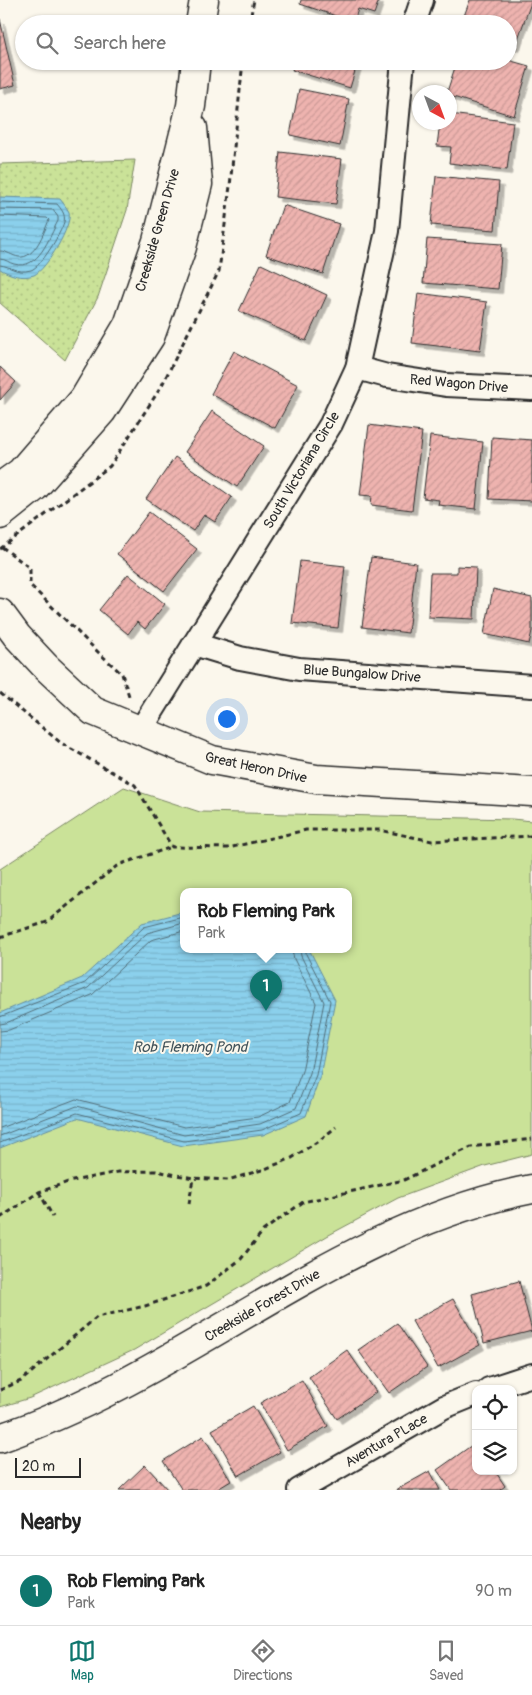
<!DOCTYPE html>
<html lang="en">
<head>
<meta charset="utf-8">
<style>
	body { margin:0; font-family:Pangolin,sans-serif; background:#f2f2f2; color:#222 }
	.controls { position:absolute; right:15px; bottom:15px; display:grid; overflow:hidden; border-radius:10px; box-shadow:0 1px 4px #0004 }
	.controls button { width:45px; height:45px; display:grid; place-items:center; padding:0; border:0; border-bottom:1px solid #e0e0e0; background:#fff; color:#222; font:25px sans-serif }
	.compass { position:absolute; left:412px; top:85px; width:45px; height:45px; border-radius:50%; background:#fff; box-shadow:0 1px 4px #0004; rotate:139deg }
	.scale { position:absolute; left:15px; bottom:12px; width:66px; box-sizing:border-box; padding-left:5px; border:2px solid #2b2b2b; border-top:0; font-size:14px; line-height:18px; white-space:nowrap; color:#2b2b2b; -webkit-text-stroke:4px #fbf7ec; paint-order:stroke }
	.you { position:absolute; left:226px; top:718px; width:18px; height:18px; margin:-12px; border:4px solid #fff; border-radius:50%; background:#1a73e8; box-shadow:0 0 0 8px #1a73e833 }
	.badge { display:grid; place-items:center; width:32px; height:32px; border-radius:50%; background:#0f766e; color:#fff; font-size:16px; font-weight:700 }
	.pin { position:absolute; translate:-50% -41px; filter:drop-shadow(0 1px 2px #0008) }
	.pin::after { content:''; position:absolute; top:26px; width:18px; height:15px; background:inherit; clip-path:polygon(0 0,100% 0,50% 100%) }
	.popup { position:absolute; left:180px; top:888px; width:172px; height:65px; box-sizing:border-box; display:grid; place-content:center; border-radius:10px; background:#fff; filter:drop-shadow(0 1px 4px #0005); font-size:16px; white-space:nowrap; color:#767676 }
	.popup b { font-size:19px; color:#222 }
	.popup::after { content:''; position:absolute; left:50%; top:100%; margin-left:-10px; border:10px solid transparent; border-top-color:#fff }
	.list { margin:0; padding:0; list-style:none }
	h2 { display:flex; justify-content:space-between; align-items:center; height:65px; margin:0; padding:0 20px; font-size:21px }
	h2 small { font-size:16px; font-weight:400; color:#767676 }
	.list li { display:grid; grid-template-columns:32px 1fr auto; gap:15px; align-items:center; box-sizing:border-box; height:70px; padding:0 20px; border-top:1px solid #e0e0e0 }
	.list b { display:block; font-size:19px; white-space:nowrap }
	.list p { margin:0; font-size:16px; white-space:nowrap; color:#767676 }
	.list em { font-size:16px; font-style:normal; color:#767676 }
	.icon { flex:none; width:28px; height:28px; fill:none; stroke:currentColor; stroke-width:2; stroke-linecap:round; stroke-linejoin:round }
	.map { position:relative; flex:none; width:532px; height:1490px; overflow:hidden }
	.search { position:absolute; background:#fff; box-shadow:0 1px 4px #0004; left:15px; right:15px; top:15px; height:55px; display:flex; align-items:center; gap:12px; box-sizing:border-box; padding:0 18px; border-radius:28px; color:#767676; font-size:19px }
	.sheet { height:135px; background:#fff }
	nav { display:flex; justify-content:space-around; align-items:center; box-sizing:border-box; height:70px; border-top:1px solid #e0e0e0; background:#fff; font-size:14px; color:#767676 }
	nav a { display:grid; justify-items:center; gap:2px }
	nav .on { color:#0f766e }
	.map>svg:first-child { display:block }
</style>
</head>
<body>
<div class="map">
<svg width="532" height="1490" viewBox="0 0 532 1490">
	<defs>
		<pattern id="grass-dots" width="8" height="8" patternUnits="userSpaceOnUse" patternTransform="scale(1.25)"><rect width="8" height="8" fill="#cae298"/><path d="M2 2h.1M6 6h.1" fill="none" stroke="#aec283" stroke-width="1.8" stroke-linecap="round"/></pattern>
		<pattern id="water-rules" width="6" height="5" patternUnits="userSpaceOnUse" patternTransform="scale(1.25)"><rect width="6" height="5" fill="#8bd0ec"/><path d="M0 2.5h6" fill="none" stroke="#78b3cb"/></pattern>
		<pattern id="building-hatch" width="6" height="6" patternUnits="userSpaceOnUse" patternTransform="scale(1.25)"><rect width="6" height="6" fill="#eeb3af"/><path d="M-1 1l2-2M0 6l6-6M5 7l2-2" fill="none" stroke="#cc9a97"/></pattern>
		<filter id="shadow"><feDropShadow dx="4.5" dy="4.5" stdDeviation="0" flood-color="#0004"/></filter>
	</defs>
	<rect width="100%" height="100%" fill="#fbf7ec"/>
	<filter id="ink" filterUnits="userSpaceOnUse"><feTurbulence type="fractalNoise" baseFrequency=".02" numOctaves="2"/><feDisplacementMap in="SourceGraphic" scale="10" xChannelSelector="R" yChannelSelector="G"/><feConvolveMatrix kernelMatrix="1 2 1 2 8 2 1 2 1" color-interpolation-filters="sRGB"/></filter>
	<g filter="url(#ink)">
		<!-- grass -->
		<path fill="url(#grass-dots)" stroke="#7a8662" d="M135,160L127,210L98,297L65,360L0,303V164Z"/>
		<!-- park -->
		<path fill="#cae298" stroke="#7a8662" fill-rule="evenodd" d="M124,787L200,812L512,819L532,821V1154L485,1166L398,1198L327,1236L134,1350L30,1398L0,1407V869ZM184,892H348V950H184Z"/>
		<!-- water -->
		<g fill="url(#water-rules)" stroke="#658e9f">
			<path d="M0,197L60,199C63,203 67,208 69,212C73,225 46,270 34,275C22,279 10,275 0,269Z"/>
			<path d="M183,912L184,950L310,951L335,1000L320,1076L306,1116L263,1135L183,1146L77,1118L0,1148V1013L82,978L142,923Z"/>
		</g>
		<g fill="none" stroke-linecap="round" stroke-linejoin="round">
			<!-- shore -->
			<g stroke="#516d78" stroke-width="1">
				<path d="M0,202L57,204C61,209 66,214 64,222C61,233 41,267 31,270C16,274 11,266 0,265"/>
				<path d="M0,209L53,210L58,217V221C49,237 39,271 14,264C9,263 6,259 0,259"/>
				<path d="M0,216L47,218L49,220C44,232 35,259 19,257C12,256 7,251 0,251"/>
				<path d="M0,1017L85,983L144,927L184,917"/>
				<path d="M0,1024L6,1023L88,988L147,933L184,923"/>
				<path d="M0,1031L9,1030L92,995L151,940L184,931"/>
				<path d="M0,1128L76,1099L184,1127L258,1117L290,1102L302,1071L316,1003L294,959L292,950"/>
				<path d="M0,1136L77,1106L184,1135L260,1124L296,1108L310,1073L324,1002L301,956L300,950"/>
				<path d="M0,1143L77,1113L184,1141L262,1130L301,1113L316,1075L330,1001L306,954V950"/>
			</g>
		</g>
		<!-- building -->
		<g fill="url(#building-hatch)" stroke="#2b2b2b" filter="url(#shadow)">
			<path d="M301,0H379L374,14L358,9L354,22L300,4Z"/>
			<path d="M470,0H532L515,47L508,45V24H461Z"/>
			<path d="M0,19L15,85L0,89Z"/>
			<path d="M508,60L529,66L514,116L450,96V92H447L457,61H508Z"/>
			<path d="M295,61H358L350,88L292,70Z"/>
			<path d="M299,89L349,99L340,146L290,135Z"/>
			<path d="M450,114L513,122L507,170L449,163L451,147L437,146L440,122H450Z"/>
			<path d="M280,152L342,159L336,204L275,197Z"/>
			<path d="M436,176L499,182L495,230L431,225Z"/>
			<path d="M283,205L339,224L323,274L266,255Z"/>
			<path d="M427,239L502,244L498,289L423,283Z"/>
			<path d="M261,264L327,295L306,341L239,311Z"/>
			<path d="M418,293L487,302L480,351L412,343Z"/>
			<path d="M234,351L298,385L275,428L211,394Z"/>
			<path d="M0,367L16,382L0,400Z"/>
			<path d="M212,411L264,446L237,487L185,452Z"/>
			<path d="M369,425L422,432L412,510L371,505L372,496L360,495Z"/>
			<path d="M430,436L483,442L476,509L438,505L439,500L423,498Z"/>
			<path d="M492,437L532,440V501L489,499Z"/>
			<path d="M175,457L232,497L215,522L204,515L193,531L146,499Z"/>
			<path d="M149,512L197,549L164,591L117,554Z"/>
			<path d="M371,557L416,563L408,633L362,627Z"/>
			<path d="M300,561L345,566L338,628L292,623Z"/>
			<path d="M457,566L476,567L474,619L428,617L430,573H457Z"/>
			<path d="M128,574L165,604L145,629L137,622L128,634L99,610Z"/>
			<path d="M493,589L532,598V631L529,644L484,634Z"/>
			<path d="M519,1281L532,1331L484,1343L472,1294Z"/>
			<path d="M453,1299L480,1345L438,1368L412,1321Z"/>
			<path d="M397,1323L427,1367L389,1393L358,1350Z"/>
			<path d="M347,1350L376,1392L337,1419L309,1377Z"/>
			<path d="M302,1380L328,1426L287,1450L260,1403Z"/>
			<path d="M253,1406L280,1452L238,1476L212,1430Z"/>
			<path d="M203,1436L231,1481L216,1490H182L163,1461Z"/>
			<path d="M475,1443L476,1471H495L505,1486L500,1490H451L437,1470Z"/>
			<path d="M145,1465L168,1490H119Z"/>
			<path d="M430,1471L440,1490H396Z"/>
		</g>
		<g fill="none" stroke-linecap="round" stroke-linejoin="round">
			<!-- street casing -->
			<g stroke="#2b2b2b" stroke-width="26">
				<g id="street">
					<path d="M414,24L422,0"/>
					<path d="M357,368L387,376L446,385L532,389"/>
					<path d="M194,644L240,658L299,669L532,686"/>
					<path d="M140,731L331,424L357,368L387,231L403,61"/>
					<path d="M489,1389L532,1375"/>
					<path d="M299,1490L444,1407L476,1394"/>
				</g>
			</g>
			<!-- secondary casing -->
			<g stroke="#2b2b2b" stroke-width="31">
				<g id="secondary">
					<path d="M200,24L204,0"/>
					<path d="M0,487L21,472L84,399L128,325L157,241L191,106L196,61"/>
					<path d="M0,515L35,487L102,411L150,337L182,247L198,184L193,128"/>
					<path d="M0,613L17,636L46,667L93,711L212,760L316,779L532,792"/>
					<path d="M0,1438C186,1375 336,1227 532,1189"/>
				</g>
			</g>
			<!-- path -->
			<g stroke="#2b2b2b" stroke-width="3" stroke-dasharray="5 4" stroke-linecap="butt">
				<path d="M249,24L254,0"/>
				<path d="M2,547L30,568V585L98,652L122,674L130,699"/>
				<path d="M0,549L110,466L161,387L219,271L230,186L243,61"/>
				<path d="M0,693L61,743L135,785L172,847L228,848L306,830H379L432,841L532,836"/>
				<path d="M0,937L47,922L118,865L172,847"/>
				<path d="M39,1192L53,1217"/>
				<path d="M189,1204L193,1178"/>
				<path d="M0,1218L39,1192L68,1182L118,1172L156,1171L193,1178L228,1180L265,1169L292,1158L320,1140L336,1127"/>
				<path d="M0,1390L21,1381L97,1317L145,1306L206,1286L241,1259L263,1231L303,1202L404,1180L471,1147L532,1139"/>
			</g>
			<!-- street -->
			<use href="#street" stroke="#fbf7ec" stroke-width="22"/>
			<!-- secondary -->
			<use href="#secondary" stroke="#fbf7ec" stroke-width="28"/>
		</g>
	</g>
	<g text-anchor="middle" stroke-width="4" stroke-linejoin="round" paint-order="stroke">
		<!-- street labels -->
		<g font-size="14" fill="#2b2b2b" stroke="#fbf7ec">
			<text transform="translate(157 230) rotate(-74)" y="5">Creekside Green Drive</text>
			<text transform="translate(459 383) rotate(5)" y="5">Red Wagon Drive</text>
			<text transform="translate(301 470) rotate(-59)" y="5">South Victoriana Circle</text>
			<text transform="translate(362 673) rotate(4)" y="5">Blue Bungalow Drive</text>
			<text transform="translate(256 767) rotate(12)" y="5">Great Heron Drive</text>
			<text transform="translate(262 1305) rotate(-30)" y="5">Creekside Forest Drive</text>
			<text transform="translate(386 1440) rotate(-30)" y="5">Aventura PLace</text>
		</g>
		<!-- water labels -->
		<g font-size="15" font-style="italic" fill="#43545b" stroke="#fbf7ec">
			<text x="190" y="1052">Rob Fleming Pond</text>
		</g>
	</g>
</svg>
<div class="controls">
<button><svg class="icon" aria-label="locate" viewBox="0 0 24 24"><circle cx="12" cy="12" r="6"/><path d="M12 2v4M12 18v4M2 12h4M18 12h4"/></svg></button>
<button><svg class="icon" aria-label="layers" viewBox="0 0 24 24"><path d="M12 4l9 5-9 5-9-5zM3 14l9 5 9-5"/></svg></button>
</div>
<svg class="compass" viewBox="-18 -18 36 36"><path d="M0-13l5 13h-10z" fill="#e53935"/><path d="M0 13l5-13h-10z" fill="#767676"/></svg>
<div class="scale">20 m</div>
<div class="you"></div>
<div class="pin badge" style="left:266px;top:1011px">1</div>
<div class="popup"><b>Rob Fleming Park</b>Park</div>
<div class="search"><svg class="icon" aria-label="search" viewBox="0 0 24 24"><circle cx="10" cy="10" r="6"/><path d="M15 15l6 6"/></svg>Search here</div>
</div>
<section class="sheet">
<h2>Nearby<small></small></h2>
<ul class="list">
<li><span class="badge">1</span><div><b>Rob Fleming Park</b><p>Park</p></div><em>90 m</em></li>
</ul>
</section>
<nav>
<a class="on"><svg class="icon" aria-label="map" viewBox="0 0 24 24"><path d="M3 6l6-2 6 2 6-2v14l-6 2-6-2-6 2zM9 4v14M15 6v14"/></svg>Map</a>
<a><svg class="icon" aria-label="directions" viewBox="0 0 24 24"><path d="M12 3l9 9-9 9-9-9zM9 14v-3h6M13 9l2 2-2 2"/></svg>Directions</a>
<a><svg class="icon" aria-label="saved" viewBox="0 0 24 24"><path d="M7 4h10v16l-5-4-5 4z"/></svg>Saved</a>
</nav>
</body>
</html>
